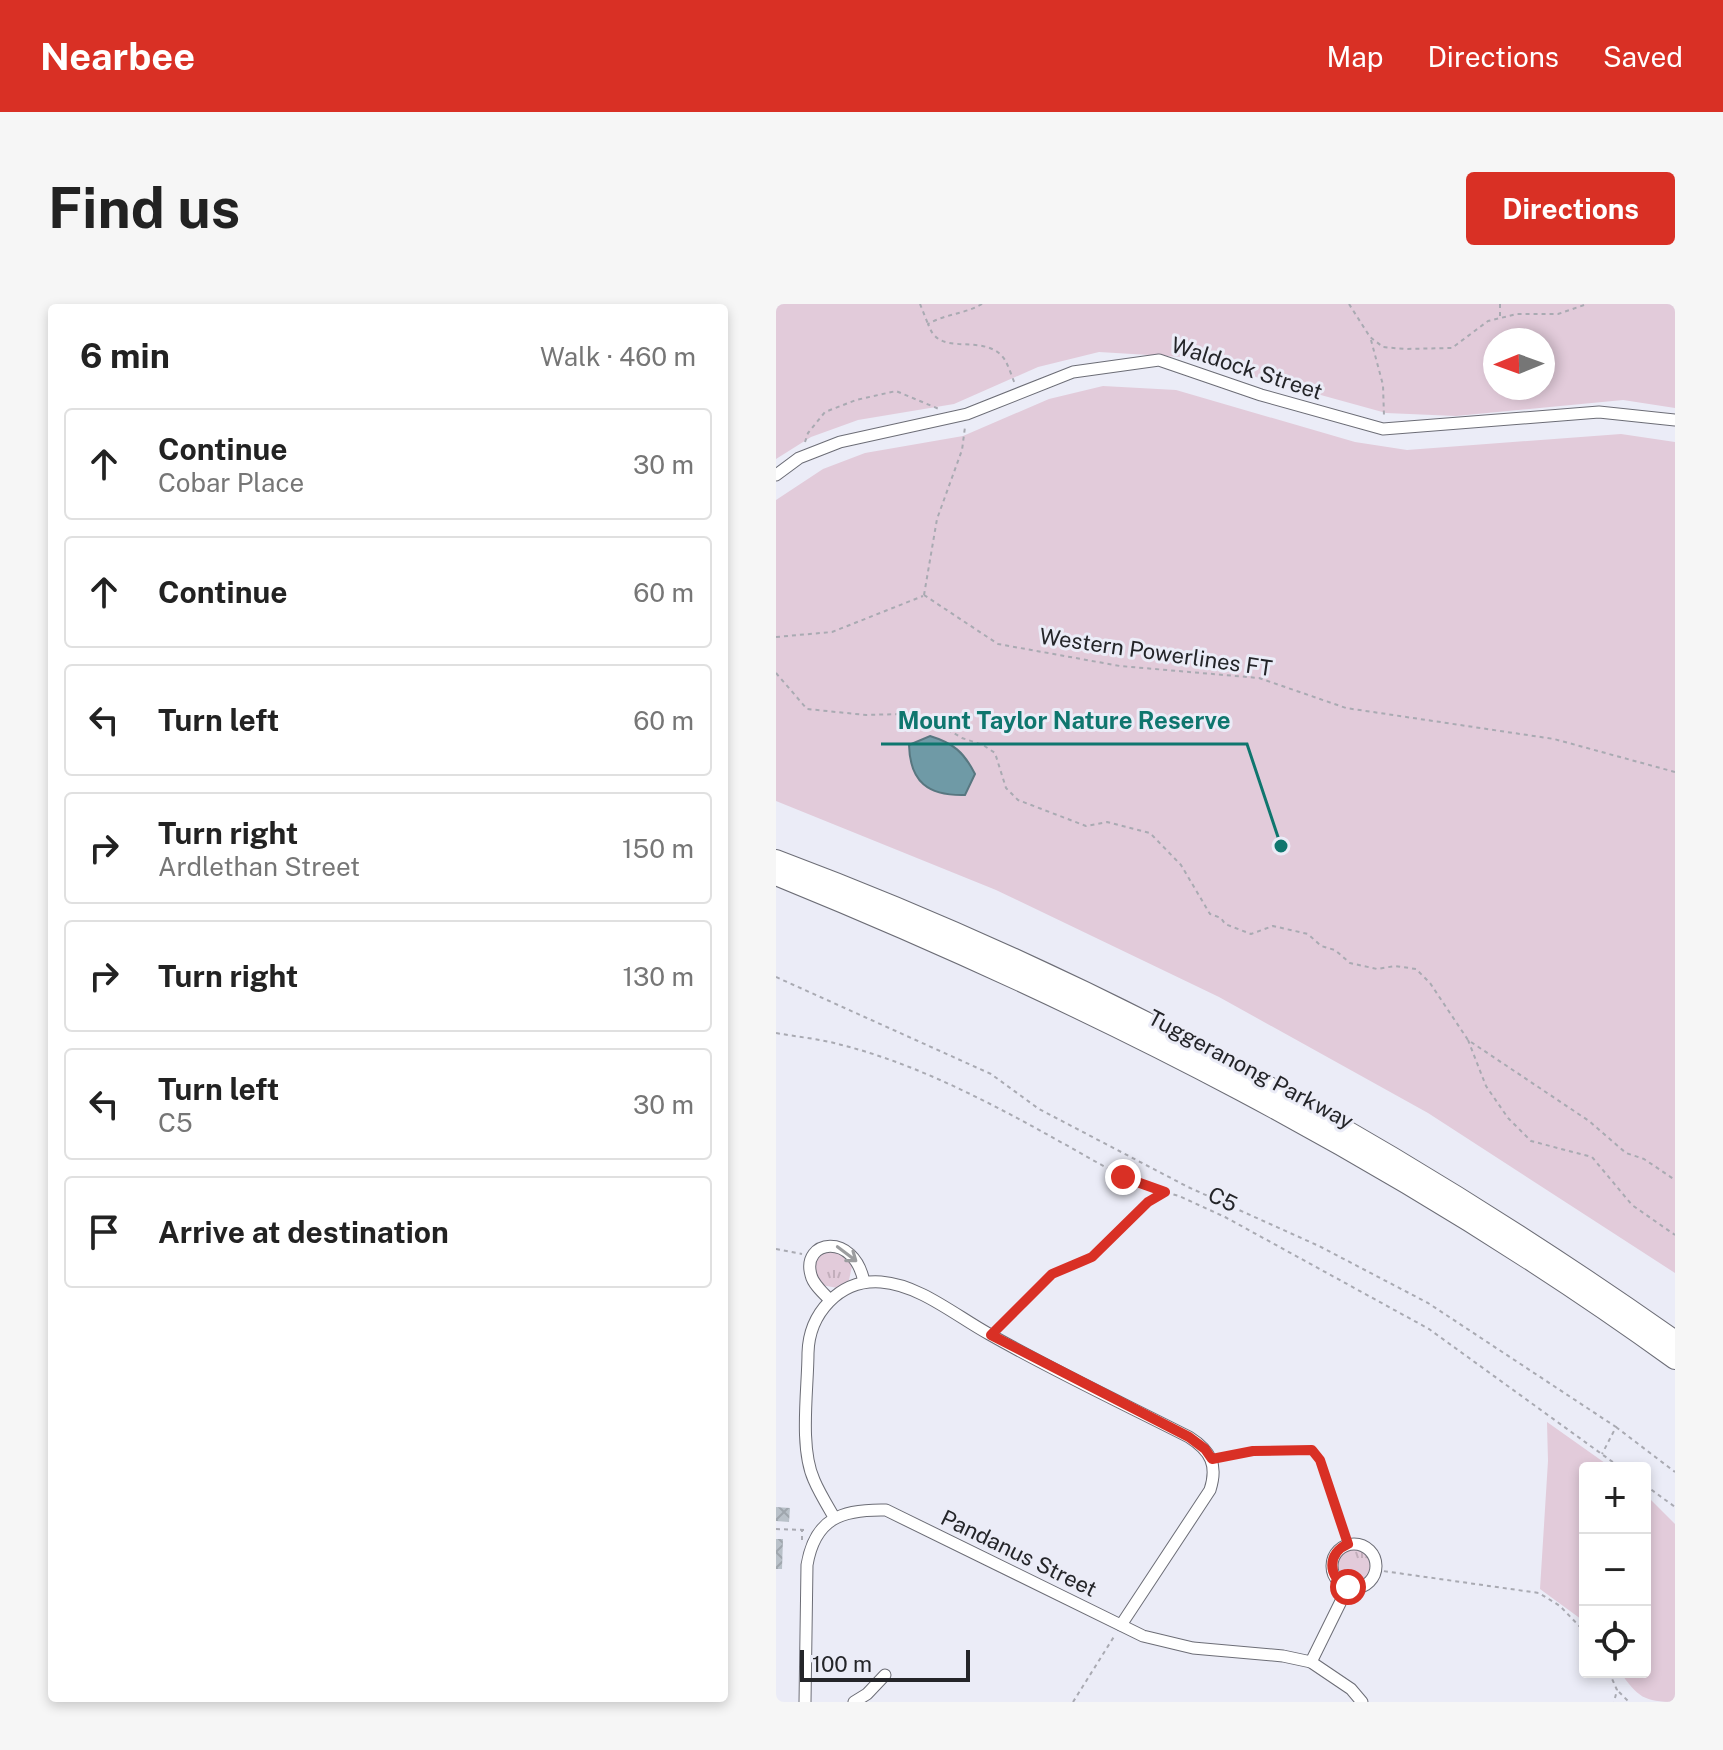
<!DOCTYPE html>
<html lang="en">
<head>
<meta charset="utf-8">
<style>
	body { margin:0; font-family:"Public Sans",sans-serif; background:#f6f6f6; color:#222 }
	.controls { position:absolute; right:24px; bottom:24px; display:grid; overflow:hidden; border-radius:8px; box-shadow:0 4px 12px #0003 }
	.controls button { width:72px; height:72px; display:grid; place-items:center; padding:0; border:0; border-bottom:2px solid #e0e0e0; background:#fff; color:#222; font:40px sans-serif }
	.compass { position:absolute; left:707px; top:24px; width:72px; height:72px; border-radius:50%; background:#fff; box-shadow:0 4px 12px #0003; rotate:269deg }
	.scale { position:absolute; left:24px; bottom:20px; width:170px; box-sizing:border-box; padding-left:8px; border:4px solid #242529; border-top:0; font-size:22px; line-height:28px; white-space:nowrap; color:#242529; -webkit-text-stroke:6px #ebecf7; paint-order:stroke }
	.stop { position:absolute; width:24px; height:24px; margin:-18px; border:6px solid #d93025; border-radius:50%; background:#fff }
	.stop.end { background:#d93025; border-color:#fff; box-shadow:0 2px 8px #0008 }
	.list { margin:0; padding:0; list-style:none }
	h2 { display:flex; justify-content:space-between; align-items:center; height:104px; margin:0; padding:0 32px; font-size:34px }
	h2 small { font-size:26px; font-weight:400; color:#767676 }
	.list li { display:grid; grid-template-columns:52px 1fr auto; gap:24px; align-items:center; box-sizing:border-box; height:112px; margin:0 16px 16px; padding:0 16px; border:2px solid #e0e0e0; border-radius:8px }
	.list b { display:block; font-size:30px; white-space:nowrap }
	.list p { margin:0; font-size:26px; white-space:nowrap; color:#767676 }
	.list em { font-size:26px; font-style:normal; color:#767676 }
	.icon { flex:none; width:44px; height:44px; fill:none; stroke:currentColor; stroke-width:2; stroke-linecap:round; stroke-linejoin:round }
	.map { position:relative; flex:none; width:899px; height:1398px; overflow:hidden; border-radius:8px }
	header { display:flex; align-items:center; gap:48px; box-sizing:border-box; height:112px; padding:0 40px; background:#d93025; color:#fff }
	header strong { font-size:38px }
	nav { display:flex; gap:44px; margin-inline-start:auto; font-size:28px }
	.intro { display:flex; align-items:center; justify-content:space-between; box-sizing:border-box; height:192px; padding:0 48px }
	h1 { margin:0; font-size:56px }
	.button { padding:20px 36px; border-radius:8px; background:#d93025; color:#fff; font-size:28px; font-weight:700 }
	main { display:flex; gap:48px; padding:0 48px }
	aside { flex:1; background:#fff; border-radius:8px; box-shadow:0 4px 12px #0003 }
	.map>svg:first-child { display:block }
</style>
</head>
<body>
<header>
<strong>Nearbee</strong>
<nav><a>Map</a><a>Directions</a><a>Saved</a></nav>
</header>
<div class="intro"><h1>Find us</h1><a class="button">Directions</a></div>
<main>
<aside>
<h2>6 min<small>Walk · 460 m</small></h2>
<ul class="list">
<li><svg class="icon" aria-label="ahead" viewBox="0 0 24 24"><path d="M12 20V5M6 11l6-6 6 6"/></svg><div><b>Continue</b><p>Cobar Place</p></div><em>30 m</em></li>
<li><svg class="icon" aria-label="ahead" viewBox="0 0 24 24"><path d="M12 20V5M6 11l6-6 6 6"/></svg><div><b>Continue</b></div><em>60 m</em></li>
<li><svg class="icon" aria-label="left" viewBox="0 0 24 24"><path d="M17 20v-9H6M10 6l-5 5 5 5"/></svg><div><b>Turn left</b></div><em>60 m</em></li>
<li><svg class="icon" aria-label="right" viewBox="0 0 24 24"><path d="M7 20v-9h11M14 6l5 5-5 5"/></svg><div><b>Turn right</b><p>Ardlethan Street</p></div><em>150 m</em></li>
<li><svg class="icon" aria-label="right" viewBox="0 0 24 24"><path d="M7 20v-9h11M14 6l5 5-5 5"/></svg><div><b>Turn right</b></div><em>130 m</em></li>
<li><svg class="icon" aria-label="left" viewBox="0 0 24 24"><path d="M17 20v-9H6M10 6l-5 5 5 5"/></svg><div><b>Turn left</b><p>C5</p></div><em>30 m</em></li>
<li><svg class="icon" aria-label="arrive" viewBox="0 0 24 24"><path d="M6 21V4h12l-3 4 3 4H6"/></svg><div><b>Arrive at destination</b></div></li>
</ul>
</aside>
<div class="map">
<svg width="899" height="1398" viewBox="0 0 899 1398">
	<defs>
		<pattern id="grass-tufts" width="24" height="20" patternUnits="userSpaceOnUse" patternTransform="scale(2)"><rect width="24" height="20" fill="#e2cbda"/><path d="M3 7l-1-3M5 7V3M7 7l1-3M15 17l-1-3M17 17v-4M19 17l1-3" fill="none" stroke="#c2aebb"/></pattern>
		<pattern id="building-cross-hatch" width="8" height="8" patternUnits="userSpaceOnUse" patternTransform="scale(2)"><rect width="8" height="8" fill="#b9c1c9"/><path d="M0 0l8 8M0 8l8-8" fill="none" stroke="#9fa6ad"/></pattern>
	</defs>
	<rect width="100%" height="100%" fill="#ebecf7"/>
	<!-- grass -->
	<g fill="url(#grass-tufts)">
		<path d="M68,947L76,962L73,976L62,984L45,981L36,966L44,948Z"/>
		<circle cx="578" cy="1261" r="18"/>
	</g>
	<!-- green -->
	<g fill="#e2cbda" fill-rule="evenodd">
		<path d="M0,0H899V104L847,96L680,112L610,109L407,53L323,48L262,63L178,100L82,116L35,133L0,155ZM719,36H767V84H719Z"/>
		<path d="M327,82L400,86L579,138L631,146L845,130L899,138V969L652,809L443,693L220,586L0,497V196L47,165L89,149L187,132L273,95Z"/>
		<path d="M771,1118L836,1164H809V1318L764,1285L772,1157Z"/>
		<path d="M869,1190L899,1220V1398C868,1398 862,1393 844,1368H869Z"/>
	</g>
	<!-- water -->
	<path fill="#6f9aa6" stroke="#587780" stroke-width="2" d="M154,432C177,439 188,448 199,470L189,491C152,492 134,478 133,441Z"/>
	<!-- building -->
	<g fill="url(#building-cross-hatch)">
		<path d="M0,1203L14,1204L13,1218L0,1217Z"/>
		<path d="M0,1235H7L6,1265H0Z"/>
	</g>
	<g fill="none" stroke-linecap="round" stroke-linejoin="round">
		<!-- street casing -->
		<g stroke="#6c6d76" stroke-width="13">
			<g id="street">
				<path d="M0,171L23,154L64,138L191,110L297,68L383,56L485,91L607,125L823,108L899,116"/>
				<path d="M54,996C47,989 37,980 35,971C25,936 78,927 88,978"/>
				<path d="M58,1213C51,1201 43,1188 38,1176C23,1143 32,1085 32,1049C33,1010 63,975 105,978C144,981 180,1012 213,1030C278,1067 346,1099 413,1133C435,1147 442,1161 434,1186L345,1321"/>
				<circle cx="578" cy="1262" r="22"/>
				<path d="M535,1358L572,1283"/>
				<path d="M29,1398L31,1261C39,1214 66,1205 110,1206L367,1332L417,1344L507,1352L535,1358L575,1385L586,1398"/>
				<path d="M78,1398L91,1390L109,1371"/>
			</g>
		</g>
		<!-- highway casing -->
		<g stroke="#6c6d76" stroke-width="22">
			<g id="highway">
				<path d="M0,556C318,675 621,841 899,1037"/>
				<path d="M0,571C317,700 621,854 899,1055"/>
			</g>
		</g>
		<!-- path -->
		<g stroke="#a9aab2" stroke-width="2" stroke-dasharray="4 4" stroke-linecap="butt">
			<path d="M144,0L152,20"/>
			<path d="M206,0C189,10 169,10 152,20C154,24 155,28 158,31C173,49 212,30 229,56C233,63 236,73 239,80"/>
			<path d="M573,0L594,33L607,43L629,45L676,44L712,17L741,10H782L811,0"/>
			<path d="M724,0V14"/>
			<path d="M595,36L607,81L608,112"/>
			<path d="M29,138L32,129L49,108L80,96L120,87L163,105"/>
			<path d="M148,291L222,340L344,362L483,374L570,404L778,435L899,468"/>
			<path d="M148,291L161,215L186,146L189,123"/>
			<path d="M0,333L56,328L147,292"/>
			<path d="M0,369L31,405L90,411L124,410L154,415L186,434L207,441L219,449L230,484L242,496L310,522L331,518L374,529L405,561L434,610L445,614L449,620L475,630L497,622L532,630L545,642L559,646L574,659L601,665L619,662L640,665L654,679L692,736L813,817L850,849L868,855L899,876"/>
			<path d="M0,673L215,770L263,805L412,883L543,942L652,999L840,1123L826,1150"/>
			<path d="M0,729C22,733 45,735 66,741C164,766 259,824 347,873L371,883L403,892L449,913L653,1025L845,1164"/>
			<path d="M692,736L710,782L732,814L755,837L816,853L856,901L899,931"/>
			<path d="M0,945L26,950"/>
			<path d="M224,1022L276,970L316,953L372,898L388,889"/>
			<path d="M840,1123L899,1168"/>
			<path d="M446,1153L477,1147L536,1146L544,1156L572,1240"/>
			<path d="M869,1181L899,1203"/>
			<path d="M0,1225L31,1226"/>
			<path d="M26,1236V1226"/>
			<path d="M600,1266L763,1289L784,1302L809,1328"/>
			<path d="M833,1368L841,1386L838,1398"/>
			<path d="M843,1388L853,1398"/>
			<path d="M297,1398L339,1331"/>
		</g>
		<!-- street -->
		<use href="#street" stroke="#fff" stroke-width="11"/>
		<!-- highway -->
		<use href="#highway" stroke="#fff" stroke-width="20"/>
	</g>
	<!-- one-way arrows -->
	<defs><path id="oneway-shaft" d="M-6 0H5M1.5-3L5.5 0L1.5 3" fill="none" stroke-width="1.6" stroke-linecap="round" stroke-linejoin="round" transform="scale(2)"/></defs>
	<use stroke="#9c9d9f" href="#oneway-shaft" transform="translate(71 950) rotate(37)"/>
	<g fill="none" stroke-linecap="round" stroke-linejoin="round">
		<!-- route -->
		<path stroke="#d93025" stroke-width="10" d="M347,873L389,888L372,898L316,953L276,970L215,1031L413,1133L429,1145L436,1155L477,1147L536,1146L544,1156L572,1240C551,1249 551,1273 572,1283"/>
	</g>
	<g text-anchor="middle" stroke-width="6" stroke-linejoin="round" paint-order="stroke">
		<!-- street labels -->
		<g font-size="22" fill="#242529" stroke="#ebecf7">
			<text transform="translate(471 64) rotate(18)" y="8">Waldock Street</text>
			<text transform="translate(380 348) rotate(8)" y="8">Western Powerlines FT</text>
			<text transform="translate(475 765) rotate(28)" y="8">Tuggeranong Parkway</text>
			<text transform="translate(447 895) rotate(26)" y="8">C5</text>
			<text transform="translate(243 1249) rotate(26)" y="8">Pandanus Street</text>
		</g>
	</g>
	<!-- callouts -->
	<path fill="none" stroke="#0f766e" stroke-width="3" d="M505 542L471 440H105"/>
	<circle fill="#0f766e" stroke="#ebecf7" stroke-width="3" cx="505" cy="542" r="8"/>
	<g font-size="24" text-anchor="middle" font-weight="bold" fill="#0f766e" stroke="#ebecf7" stroke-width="6" stroke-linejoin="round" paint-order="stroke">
		<text x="288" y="425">Mount Taylor Nature Reserve</text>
	</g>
</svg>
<div class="controls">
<button>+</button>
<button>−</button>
<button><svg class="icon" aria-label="locate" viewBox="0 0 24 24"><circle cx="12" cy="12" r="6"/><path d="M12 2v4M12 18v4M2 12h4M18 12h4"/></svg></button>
</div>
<svg class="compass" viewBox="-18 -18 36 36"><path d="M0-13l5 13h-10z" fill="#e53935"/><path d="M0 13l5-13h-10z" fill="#767676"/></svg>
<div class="scale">100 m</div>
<div class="stop" style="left:572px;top:1283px"></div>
<div class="stop end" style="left:347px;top:873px"></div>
</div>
</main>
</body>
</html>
